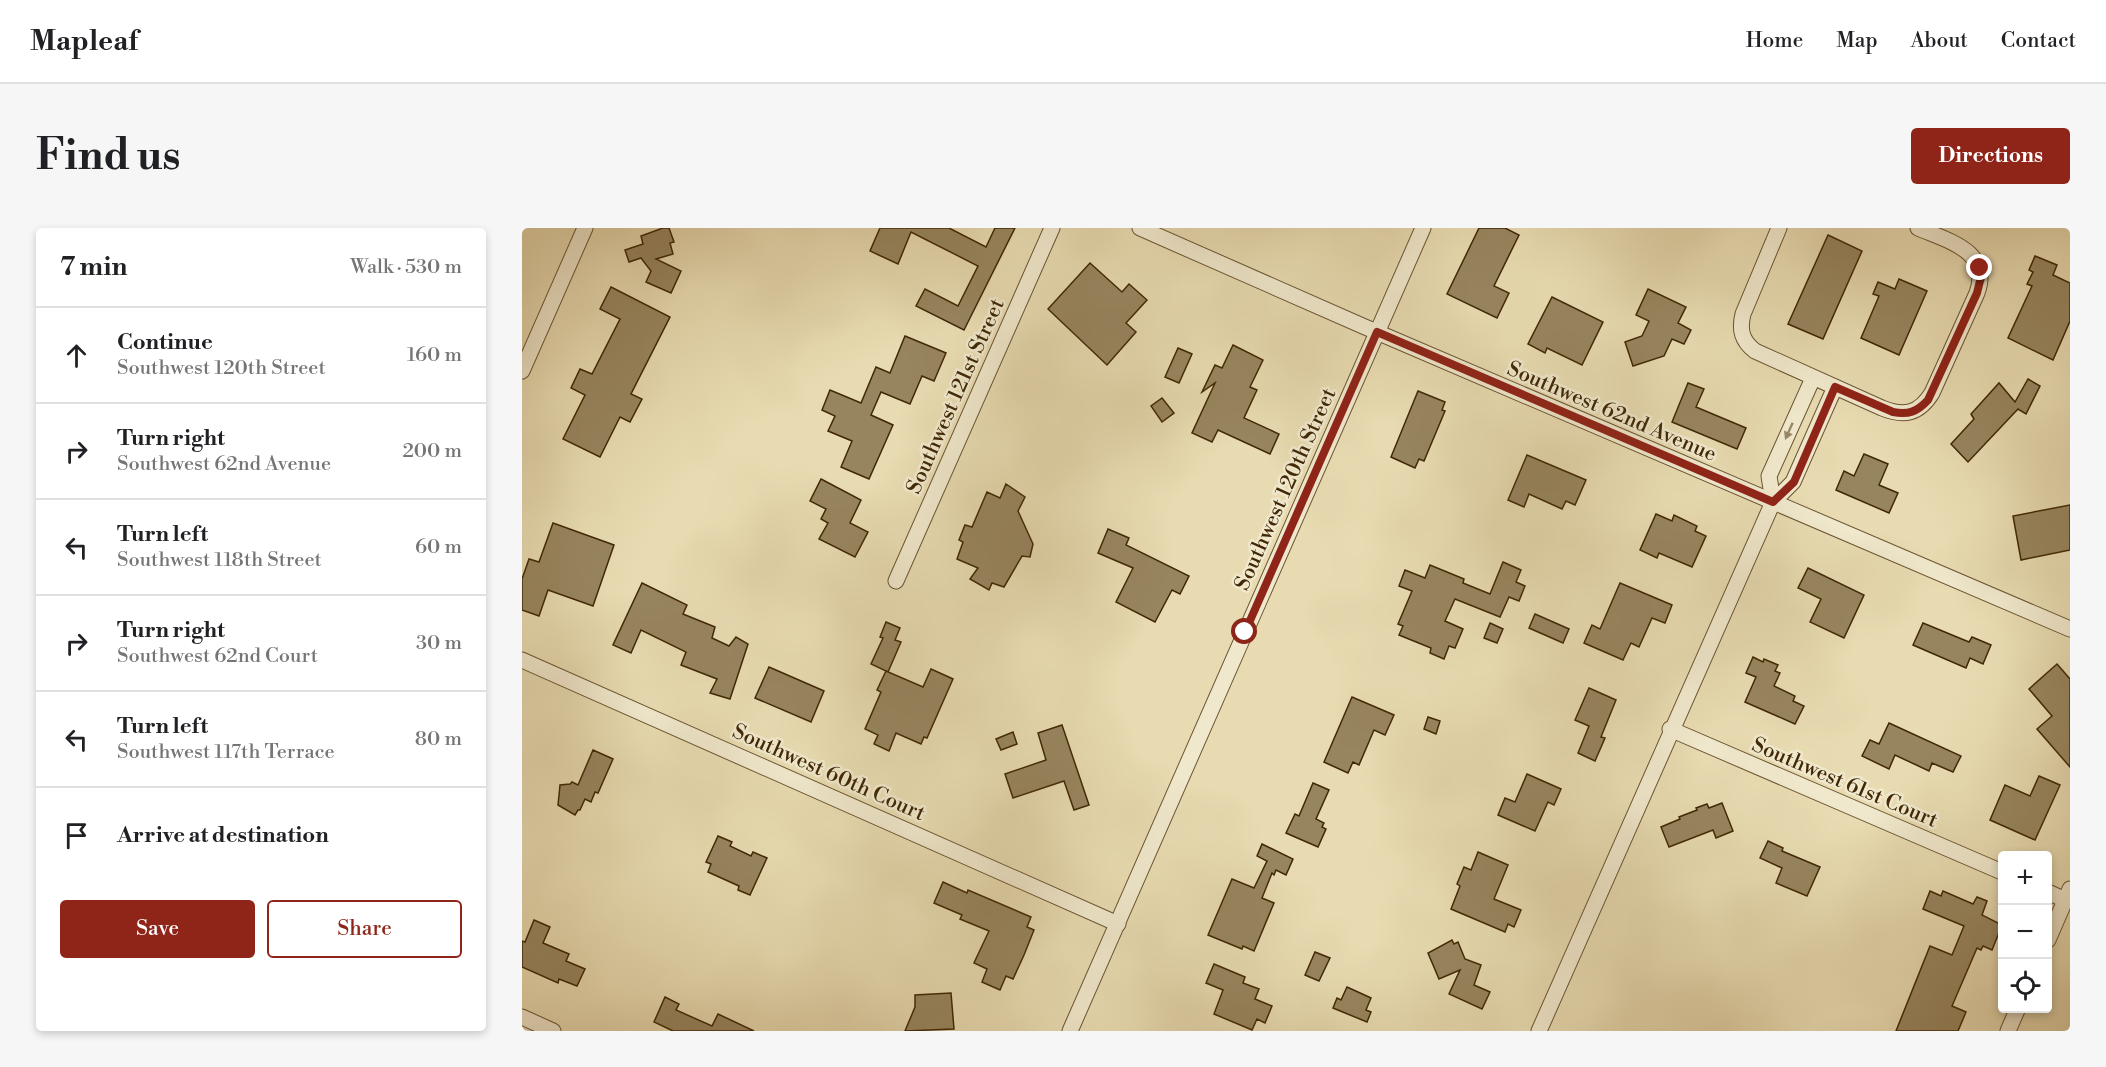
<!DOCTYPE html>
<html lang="en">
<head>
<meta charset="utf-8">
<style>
	body { margin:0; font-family:"Libre Bodoni",serif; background:#f6f6f6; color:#202124 }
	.controls { position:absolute; right:18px; bottom:18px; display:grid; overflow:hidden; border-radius:6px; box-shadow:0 3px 9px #0003 }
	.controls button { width:54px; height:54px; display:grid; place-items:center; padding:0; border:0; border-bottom:2px solid #e0e0e0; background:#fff; color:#202124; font:30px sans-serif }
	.stop { position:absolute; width:18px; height:18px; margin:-14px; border:4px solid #8f2418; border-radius:50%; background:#fff }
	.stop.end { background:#8f2418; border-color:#fff; box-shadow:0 2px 6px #0008 }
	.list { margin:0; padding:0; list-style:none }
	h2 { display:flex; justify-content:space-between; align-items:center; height:78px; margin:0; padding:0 24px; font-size:26px }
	h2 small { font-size:20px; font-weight:400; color:#757577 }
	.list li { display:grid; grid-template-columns:39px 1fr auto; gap:18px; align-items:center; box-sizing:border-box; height:96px; padding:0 24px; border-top:2px solid #e0e0e0 }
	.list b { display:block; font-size:22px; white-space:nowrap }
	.list p { margin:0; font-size:20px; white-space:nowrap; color:#757577 }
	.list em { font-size:20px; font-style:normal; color:#757577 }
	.actions { display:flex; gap:12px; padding:18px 24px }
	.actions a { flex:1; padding:14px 0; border:2px solid #8f2418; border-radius:6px; text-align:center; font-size:21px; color:#8f2418 }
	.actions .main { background:#8f2418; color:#fff }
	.icon { flex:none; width:33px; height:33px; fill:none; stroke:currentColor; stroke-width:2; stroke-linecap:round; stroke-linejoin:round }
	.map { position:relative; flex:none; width:1548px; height:803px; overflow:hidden; border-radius:6px }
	header { display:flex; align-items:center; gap:36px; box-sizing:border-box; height:84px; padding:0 30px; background:#fff; border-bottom:2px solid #e0e0e0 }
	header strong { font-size:28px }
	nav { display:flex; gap:33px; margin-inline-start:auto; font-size:21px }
	.intro { display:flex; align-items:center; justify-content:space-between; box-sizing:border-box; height:144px; padding:0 36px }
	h1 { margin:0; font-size:42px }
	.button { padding:15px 27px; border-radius:6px; background:#8f2418; color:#fff; font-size:21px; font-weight:700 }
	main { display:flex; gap:36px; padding:0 36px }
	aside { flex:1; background:#fff; border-radius:6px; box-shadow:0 3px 9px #0003 }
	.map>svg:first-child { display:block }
</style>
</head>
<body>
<header>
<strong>Mapleaf</strong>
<nav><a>Home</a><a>Map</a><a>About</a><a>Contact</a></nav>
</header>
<div class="intro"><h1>Find us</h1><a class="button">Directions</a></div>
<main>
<aside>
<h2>7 min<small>Walk · 530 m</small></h2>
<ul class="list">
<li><svg class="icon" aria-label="ahead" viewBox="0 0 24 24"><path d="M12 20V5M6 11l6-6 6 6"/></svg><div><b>Continue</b><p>Southwest 120th Street</p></div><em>160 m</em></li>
<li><svg class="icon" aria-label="right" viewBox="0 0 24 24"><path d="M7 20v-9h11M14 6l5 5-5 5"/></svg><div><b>Turn right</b><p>Southwest 62nd Avenue</p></div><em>200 m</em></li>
<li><svg class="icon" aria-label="left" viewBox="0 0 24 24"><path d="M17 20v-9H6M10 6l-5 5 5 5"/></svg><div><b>Turn left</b><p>Southwest 118th Street</p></div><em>60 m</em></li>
<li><svg class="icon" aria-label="right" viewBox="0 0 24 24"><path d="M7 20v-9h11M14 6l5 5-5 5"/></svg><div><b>Turn right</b><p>Southwest 62nd Court</p></div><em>30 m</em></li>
<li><svg class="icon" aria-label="left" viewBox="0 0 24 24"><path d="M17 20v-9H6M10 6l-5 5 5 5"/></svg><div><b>Turn left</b><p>Southwest 117th Terrace</p></div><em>80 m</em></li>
<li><svg class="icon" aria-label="arrive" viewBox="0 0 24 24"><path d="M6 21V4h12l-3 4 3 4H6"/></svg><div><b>Arrive at destination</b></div></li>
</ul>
<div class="actions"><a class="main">Save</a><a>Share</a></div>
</aside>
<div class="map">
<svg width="1548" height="803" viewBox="0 0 1548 803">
	<rect width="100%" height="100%" fill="#e8dbb1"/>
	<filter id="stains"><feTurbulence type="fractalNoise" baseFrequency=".00333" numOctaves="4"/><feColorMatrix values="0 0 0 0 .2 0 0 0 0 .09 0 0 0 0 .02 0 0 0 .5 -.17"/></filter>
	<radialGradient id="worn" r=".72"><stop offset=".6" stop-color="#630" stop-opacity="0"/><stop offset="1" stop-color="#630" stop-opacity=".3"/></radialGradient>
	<!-- building -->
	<g fill="#97855f" stroke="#402806" stroke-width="1.5">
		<path d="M141,0H147L152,14L148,15L151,26L134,31L159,43L149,65L124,54L129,43L119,30L107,34L103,22L121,16L119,8Z"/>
		<path d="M358,0H427L464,19L473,0H493L442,102L394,78L403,61L436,78L456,38L389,4L376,36L348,23Z"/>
		<path d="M957,0H983L997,7L972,58L987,65L975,90L925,66Z"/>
		<path d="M1306,7L1340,23L1301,111L1266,96Z"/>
		<path d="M1513,28L1535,37L1531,47L1548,55V93L1531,132L1486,110L1510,58L1505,56L1511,44L1507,42Z"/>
		<path d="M568,35L600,64L607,56L625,72L604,95L614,104L585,137L526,81Z"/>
		<path d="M1377,51L1405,63L1377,127L1339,110L1357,68L1351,66L1356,54L1373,61Z"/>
		<path d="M89,59L148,89L109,166L120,171L108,194L98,189L78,229L41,211L63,167L49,160L58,141L70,146L98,91L78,81Z"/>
		<path d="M1126,61L1164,79L1156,95L1169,102L1162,116L1150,111L1142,128L1111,138L1103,114L1120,108L1127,93L1114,87Z"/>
		<path d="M1030,69L1081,94L1060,137L1025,120L1023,125L1006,116Z"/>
		<path d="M383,108L424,125L412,153L400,148L388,176L359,164L349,187L371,197L347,251L319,239L330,213L306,203L313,188L300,182L308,162L339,175L354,139L368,145Z"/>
		<path d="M711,117L741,132L728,159L735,162L722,190L757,206L748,226L696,202L690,214L670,205L693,155L680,164L693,137L700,140Z"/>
		<path d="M656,120L670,126L657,155L643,149Z"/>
		<path d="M1506,151L1518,158L1504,186L1496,181L1446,234L1429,216L1452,191L1449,186L1477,155L1493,174Z"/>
		<path d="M1166,155L1182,161L1174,179L1224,200L1215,221L1150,194Z"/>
		<path d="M896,163L923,174L920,182L923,183L902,233L897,231L893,240L869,229Z"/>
		<path d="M640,170L652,185L640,194L629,178Z"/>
		<path d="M1342,226L1366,236L1357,257L1376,265L1367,285L1314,262L1322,243L1332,248Z"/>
		<path d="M1005,227L1064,252L1053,277L1044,273L1040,281L1007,266L1002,279L986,272Z"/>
		<path d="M299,251L339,272L328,295L346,304L333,329L297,311L306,295L299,291L304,281L288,273Z"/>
		<path d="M484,256L503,269L496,283L511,316L508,329L500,328L482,359L470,355L467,362L448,351L456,340L435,331L441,314L437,312L443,297L450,299L465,264L478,270Z"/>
		<path d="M1548,277V322L1499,332L1491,288Z"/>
		<path d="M1134,286L1150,293L1152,287L1175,298L1173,303L1184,308L1170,339L1137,325L1135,330L1118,322Z"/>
		<path d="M31,295L92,317L71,378L26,362L17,388L0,382V351L7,331L17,334Z"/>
		<path d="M586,301L607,310L604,317L667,348L658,366L650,362L633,394L594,374L611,340L576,325Z"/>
		<path d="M981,334L999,342L994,354L1003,358L997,373L987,369L978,389L933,371L923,393L941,401L933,420L927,418L922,431L908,425L909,420L877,407L881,398L876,396L890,363L877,358L883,342L903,350L908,337L942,351L941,355L968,366Z"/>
		<path d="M1286,340L1342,367L1322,410L1288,394L1299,371L1276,360Z"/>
		<path d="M120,355L165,377L161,386L193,399L190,410L207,418L214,409L226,416L208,471L188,465L195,451L159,437L164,424L119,402L109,425L91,417Z"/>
		<path d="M1098,355L1150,377L1143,395L1130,390L1117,419L1109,415L1101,432L1062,415L1070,397L1078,401Z"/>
		<path d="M1013,386L1047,401L1041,415L1007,400Z"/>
		<path d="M364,394L378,400L373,412L379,414L366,444L349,436L361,410L358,409Z"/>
		<path d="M968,395L981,401L975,415L962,410Z"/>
		<path d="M1401,395L1447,414L1450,409L1469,417L1461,436L1448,430L1444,440L1391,417Z"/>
		<path d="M1231,429L1241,434L1242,431L1256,437L1253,443L1258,445L1252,458L1273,468L1271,473L1282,478L1273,496L1223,474L1234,449L1224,445Z"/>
		<path d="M1535,436L1548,451V539L1515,501L1530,488L1507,461Z"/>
		<path d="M247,439L302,463L289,494L233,470Z"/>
		<path d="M409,441L431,451L405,510L402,509L399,516L374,505L367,523L352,516L356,507L343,501L359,464L355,462L364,443L401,459Z"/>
		<path d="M1067,460L1094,472L1079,509L1083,510L1073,533L1056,525L1067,498L1053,492Z"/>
		<path d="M830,469L872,487L863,507L852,502L837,537L831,534L826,545L802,534Z"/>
		<path d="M906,489L918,493L914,506L902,501Z"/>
		<path d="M1367,495L1439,528L1431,544L1410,535L1407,543L1373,527L1367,541L1340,528L1348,512L1357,516Z"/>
		<path d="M540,497L567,577L552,582L542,553L491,570L483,546L524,532L516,505Z"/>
		<path d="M491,504L495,516L479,522L474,511Z"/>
		<path d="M71,522L91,531L76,565L73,564L69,574L63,571L58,582H56L53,587L36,577L38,557L48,556L50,554L56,557Z"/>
		<path d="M1005,546L1039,561L1032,577L1026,574L1013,603L976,587L983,570L993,574Z"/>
		<path d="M1517,548L1538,557L1513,612L1468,592L1483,557L1508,568Z"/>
		<path d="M791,555L807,562L794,591L802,595L800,599L804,601L796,619L764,605L773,586L777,588Z"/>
		<path d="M1200,575L1211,603L1194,610L1191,602L1147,619L1139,599L1158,591L1157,589L1175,582L1174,580L1185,576L1187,580Z"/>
		<path d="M196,608L210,614L208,618L229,628L231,624L245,630L228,667L216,662L217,658L186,644L189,636L184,634Z"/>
		<path d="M1246,613L1261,620L1260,623L1298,639L1285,668L1254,655L1260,640L1238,630Z"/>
		<path d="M740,616L771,631L764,647L754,642L752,647L750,645L740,670L752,675L732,723L721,718L720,721L686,707L710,651L732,660L745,633L735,628Z"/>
		<path d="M956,624L986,637L972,671L999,682L992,699L986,696L983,704L929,681L938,658L935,656L942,639L949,642Z"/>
		<path d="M421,654L445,665L446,662L509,689L505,699L512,702L502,727L491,751L484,748L478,762L460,754L465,741L452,735L467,703L438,691L440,687L412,675Z"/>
		<path d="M1408,663L1419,668L1421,663L1451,676L1455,669L1465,673L1460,687L1480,697L1470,722L1461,718L1459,722L1455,720L1430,778L1444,784L1436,803H1374L1408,718L1430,727L1442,698L1401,681Z"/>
		<path d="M12,692L28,699L21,715L47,726L44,733L63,741L55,758L37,751L36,755L0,739V713L3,714Z"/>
		<path d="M930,712L932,716L936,714L943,731L959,737L952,757L968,764L960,781L927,766L938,742L917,751L906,725Z"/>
		<path d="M793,724L808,730L797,753L783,747Z"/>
		<path d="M692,736L723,749L721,755L737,761L733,771L750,778L743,795L735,791L730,802L692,786L701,762L684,755Z"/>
		<path d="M825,759L849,770L844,782L849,784L845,794L811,780L815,770L819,772Z"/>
		<path d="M429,765L432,801L383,803L393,779V767Z"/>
		<path d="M143,769L157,776L154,782L190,798L196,786L232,803H151L132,794Z"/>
	</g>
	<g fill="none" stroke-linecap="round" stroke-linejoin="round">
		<!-- minor casing -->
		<g stroke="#6a5531" stroke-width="17">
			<g id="minor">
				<path d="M618,0L843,99L1548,401"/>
				<path d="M1257,0L1221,86C1217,102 1220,113 1233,123L1360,180C1382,189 1397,186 1410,165L1455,65C1470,23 1426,13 1396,0"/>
				<path d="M0,143L63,0"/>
				<path d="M1251,274L1247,248L1291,150"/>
				<path d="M374,353L530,0"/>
				<path d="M0,432L596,696"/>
				<path d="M1148,501L1480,644"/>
				<path d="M1526,664L1543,672"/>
				<path d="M1526,712L1548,661"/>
				<path d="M0,789L31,803"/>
				<path d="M548,803L901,0"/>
				<path d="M1017,803L1251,274L1271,254L1313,159"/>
				<path d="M1486,803L1496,780"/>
			</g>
		</g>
		<!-- minor -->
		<use href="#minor" stroke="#f0e8cc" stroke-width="15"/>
	</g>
	<!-- one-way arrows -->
	<defs><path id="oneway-solid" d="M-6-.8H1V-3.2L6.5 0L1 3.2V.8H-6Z" transform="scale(1.5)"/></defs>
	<use fill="#988869" href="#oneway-solid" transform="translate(1267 203) rotate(114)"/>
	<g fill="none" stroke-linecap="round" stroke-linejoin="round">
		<!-- route -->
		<path stroke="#8f2418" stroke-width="8" d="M723,404L855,104L1251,274L1272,254L1313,159L1371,184C1386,187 1395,184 1406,172L1455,65L1459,49L1458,40"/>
	</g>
	<g text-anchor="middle" stroke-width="5" stroke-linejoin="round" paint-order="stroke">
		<!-- street labels -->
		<g font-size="21" fill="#402806" stroke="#f0e8cc">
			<text transform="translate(433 168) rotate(-66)" y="7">Southwest 121st Street</text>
			<text transform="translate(1090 183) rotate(23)" y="7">Southwest 62nd Avenue</text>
			<text transform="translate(763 261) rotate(-66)" y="7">Southwest 120th Street</text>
			<text transform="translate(307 544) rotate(24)" y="7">Southwest 60th Court</text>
			<text transform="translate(1323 554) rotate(23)" y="7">Southwest 61st Court</text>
		</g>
	</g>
	<rect width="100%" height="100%" filter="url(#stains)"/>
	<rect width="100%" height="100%" fill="url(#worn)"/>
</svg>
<div class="controls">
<button>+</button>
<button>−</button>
<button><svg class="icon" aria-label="locate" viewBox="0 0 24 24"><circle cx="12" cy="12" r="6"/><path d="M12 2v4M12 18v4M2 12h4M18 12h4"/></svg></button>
</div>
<div class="stop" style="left:723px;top:404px"></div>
<div class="stop end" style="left:1458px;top:40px"></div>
</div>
</main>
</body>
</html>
